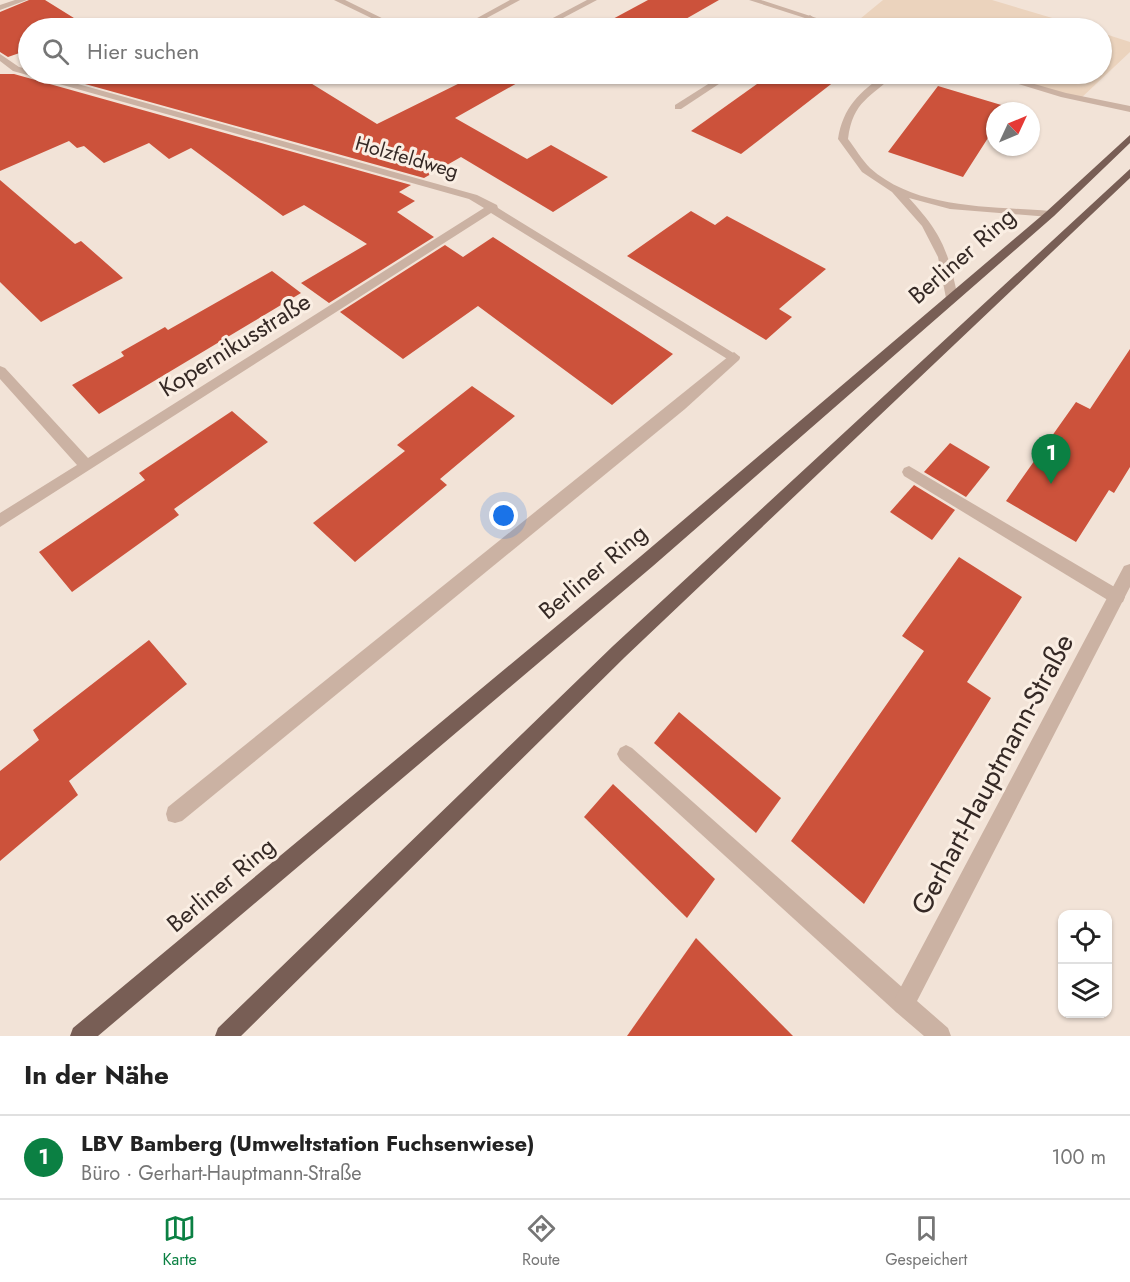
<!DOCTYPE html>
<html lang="de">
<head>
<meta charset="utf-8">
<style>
	body { margin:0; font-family:Jost,sans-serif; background:#f2f2f2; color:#222 }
	.controls { position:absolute; right:18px; bottom:18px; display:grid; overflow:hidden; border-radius:12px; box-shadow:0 2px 4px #0004 }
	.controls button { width:54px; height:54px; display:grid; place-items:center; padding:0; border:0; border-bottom:2px solid #e0e0e0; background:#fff; color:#222; font:30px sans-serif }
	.compass { position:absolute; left:986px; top:102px; width:54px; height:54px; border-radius:50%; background:#fff; box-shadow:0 2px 4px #0004; rotate:46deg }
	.you { position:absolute; left:504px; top:516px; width:21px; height:21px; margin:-15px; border:4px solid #fff; border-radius:50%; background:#1a73e8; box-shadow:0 0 0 9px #1a73e833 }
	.badge { display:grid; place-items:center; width:39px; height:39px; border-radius:50%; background:#0b8043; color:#fff; font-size:20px; font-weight:700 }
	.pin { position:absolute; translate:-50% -50px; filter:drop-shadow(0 2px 3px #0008) }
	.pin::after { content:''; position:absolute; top:32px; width:21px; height:18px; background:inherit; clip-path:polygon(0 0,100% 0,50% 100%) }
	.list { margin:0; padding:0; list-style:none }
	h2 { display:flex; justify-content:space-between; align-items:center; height:78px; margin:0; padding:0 24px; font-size:26px }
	h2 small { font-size:20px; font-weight:400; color:#767676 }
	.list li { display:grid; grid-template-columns:39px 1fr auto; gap:18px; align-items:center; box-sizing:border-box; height:84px; padding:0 24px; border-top:2px solid #e0e0e0 }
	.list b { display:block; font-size:22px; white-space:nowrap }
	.list p { margin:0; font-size:20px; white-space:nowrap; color:#767676 }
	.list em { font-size:20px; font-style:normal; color:#767676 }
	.icon { flex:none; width:33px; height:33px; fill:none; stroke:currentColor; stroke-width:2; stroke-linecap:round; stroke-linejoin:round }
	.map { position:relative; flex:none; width:1130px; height:1036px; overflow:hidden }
	.search { position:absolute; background:#fff; box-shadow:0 2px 4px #0004; left:18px; right:18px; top:18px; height:66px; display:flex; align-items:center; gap:15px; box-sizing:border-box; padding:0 21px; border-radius:33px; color:#767676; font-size:22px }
	.sheet { height:162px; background:#fff }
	nav { display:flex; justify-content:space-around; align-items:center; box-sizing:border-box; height:84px; border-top:2px solid #e0e0e0; background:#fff; font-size:16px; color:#767676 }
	nav a { display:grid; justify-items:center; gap:3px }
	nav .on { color:#0b8043 }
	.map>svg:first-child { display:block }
</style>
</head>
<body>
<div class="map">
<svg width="1130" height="1036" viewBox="0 0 1130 1036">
	<rect width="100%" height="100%" fill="#f2e3d7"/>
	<!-- plaza -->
	<g fill="#ebd3bd">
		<path d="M883,0H992L1086,28H849Z"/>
		<path d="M1102,33L1130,42V52L1080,99L991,74H1102Z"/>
	</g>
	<!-- building -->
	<g fill="#cc523b">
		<path d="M29,0H45L90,28H28V50L8,57L0,52V12Z"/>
		<path d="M648,0H719L670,28H596Z"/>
		<path d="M0,74H14L411,185L399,192L415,201L397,212L434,237L329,303L301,283L367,244L304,205L283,216L191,148L169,159L149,143L104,163L84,146L77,148L69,141L0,171Z"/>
		<path d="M49,74H296L377,124L478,74H524L526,78L455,118L527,159L551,145L608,177L553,212L461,157L424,178Z"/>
		<path d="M771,74H844L741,154L691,131Z"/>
		<path d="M938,86L1008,107L1005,111H995V127L963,177L888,152Z"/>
		<path d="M0,180L75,244L81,241L123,278L41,322L0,282Z"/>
		<path d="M691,211L715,225L727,216L826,269L779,309L792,317L766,340L627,256Z"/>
		<path d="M493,237L641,333L673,354L612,405L478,306L403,359L340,312L445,245L463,257Z"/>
		<path d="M272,271L301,293L99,414L72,385L124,356L121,352L165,327L168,330Z"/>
		<path d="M1130,349V467L1114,493L1109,490L1076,542L1006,501L1076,402L1090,409Z"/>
		<path d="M472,386L515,416L440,479L447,485L355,562L313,523L405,451L397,445Z"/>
		<path d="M232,411L268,442L174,509L179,515L72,592L39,552L145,480L139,473Z"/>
		<path d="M950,443L990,467L966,497L924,472Z"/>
		<path d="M914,485L955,510L932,540L890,512Z"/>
		<path d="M959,557L1022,597L967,682L991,698L864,904L791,841L924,651L902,636Z"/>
		<path d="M149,640L187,684L69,781L78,795L0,861V771L39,740L33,730Z"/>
		<path d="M679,712L781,798L756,833L654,743Z"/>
		<path d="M613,784L715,879L687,918L584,817Z"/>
		<path d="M696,938L793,1036H627Z"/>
	</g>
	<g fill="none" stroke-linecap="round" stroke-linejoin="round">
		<!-- lane -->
		<g fill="#cbb2a3" fill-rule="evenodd">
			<path d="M334,0H345L402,28H392Z"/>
			<path d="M510,0H520L468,28H459Z"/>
			<path d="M587,0H597L544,28H534Z"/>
			<path d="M810,15L814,18L813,20L800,28H791Z"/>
			<path d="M724,74H734L681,109H675V105Z"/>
			<path d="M734,352L740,357L739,360L685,409L182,821L175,823L168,821L166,814L168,807Z"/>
			<path d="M909,466L1123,592L1125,597L1123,602L1117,604L1111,602L904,476L902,472L904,468Z"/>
			<path d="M626,745L632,748L912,996L915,1004L912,1012L904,1015L896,1012L620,760L617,754L620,748Z"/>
		</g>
		<!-- street -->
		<g fill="#cbb2a3" fill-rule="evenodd">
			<path d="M15,0H27L0,10V5Z"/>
			<path d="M749,0H761L847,28H836Z"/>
			<path d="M0,54L19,67L28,69V74H42L477,195L497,205L498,208L740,357L739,360H729L491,213L0,527V513L77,465L0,379V366L5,368L88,458L484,208L469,199L13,71L0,61Z"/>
			<path d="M885,74H895C871,98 853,100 848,139C855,148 862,160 870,168C917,210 991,206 1050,211L1055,214L1050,217L950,209L909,198C942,234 948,250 958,298L956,301L952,302L946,298L938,257L922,226L892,192L862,172L838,139C843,107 860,92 885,74Z"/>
			<path d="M986,74H999L1066,93L1130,106V112L1061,97Z"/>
			<path d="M1130,564V587L917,1001L948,1028L951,1036H924L896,1012L893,1004L896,996L1124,566Z"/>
		</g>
		<!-- primary -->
		<g fill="#785e55" fill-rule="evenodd">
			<path d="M1130,135V143L1054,216L653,566L98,1036H70L73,1028L641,556L1046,212Z"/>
			<path d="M1130,169V178L625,657L241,1036H215L218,1028L613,646Z"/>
		</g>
	</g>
	<g text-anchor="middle" stroke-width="6" stroke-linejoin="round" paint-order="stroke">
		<!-- far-street labels -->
		<g font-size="20" fill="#352925" stroke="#faeee3">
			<text transform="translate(407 157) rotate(16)" y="7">Holzfeldweg</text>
		</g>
		<!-- street labels -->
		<g font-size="24" fill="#352925" stroke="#faeee3">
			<text transform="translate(962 256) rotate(-41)" y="8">Berliner Ring</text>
			<text transform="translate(235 345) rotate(-32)" y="8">Kopernikusstraße</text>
			<text transform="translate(593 572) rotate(-40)" y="8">Berliner Ring</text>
			<text transform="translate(221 885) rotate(-40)" y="8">Berliner Ring</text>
		</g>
		<!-- near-street labels -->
		<g font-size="28" fill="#352925" stroke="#faeee3">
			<text transform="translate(992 774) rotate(-62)" y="10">Gerhart-Hauptmann-Straße</text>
		</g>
	</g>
</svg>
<div class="controls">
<button><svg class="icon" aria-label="locate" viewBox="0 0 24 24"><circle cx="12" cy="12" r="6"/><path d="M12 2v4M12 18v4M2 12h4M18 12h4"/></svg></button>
<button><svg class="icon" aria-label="layers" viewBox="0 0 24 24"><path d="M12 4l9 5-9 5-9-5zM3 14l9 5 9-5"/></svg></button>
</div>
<svg class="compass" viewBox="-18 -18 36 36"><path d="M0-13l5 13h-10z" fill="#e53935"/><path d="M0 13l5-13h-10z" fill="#767676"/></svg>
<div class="you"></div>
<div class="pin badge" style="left:1051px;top:484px">1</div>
<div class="search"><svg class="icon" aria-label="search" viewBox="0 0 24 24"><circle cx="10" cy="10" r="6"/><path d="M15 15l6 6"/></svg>Hier suchen</div>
</div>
<section class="sheet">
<h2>In der Nähe<small></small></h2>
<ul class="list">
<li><span class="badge">1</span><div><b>LBV Bamberg (Umweltstation Fuchsenwiese)</b><p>Büro · Gerhart-Hauptmann-Straße</p></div><em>100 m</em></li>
</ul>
</section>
<nav>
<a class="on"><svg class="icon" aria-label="map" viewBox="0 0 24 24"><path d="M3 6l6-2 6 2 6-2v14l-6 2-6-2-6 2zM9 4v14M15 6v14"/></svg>Karte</a>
<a><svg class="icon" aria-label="directions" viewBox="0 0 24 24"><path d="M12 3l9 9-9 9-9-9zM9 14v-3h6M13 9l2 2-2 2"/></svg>Route</a>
<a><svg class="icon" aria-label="saved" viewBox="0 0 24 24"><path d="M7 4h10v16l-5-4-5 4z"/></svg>Gespeichert</a>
</nav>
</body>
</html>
